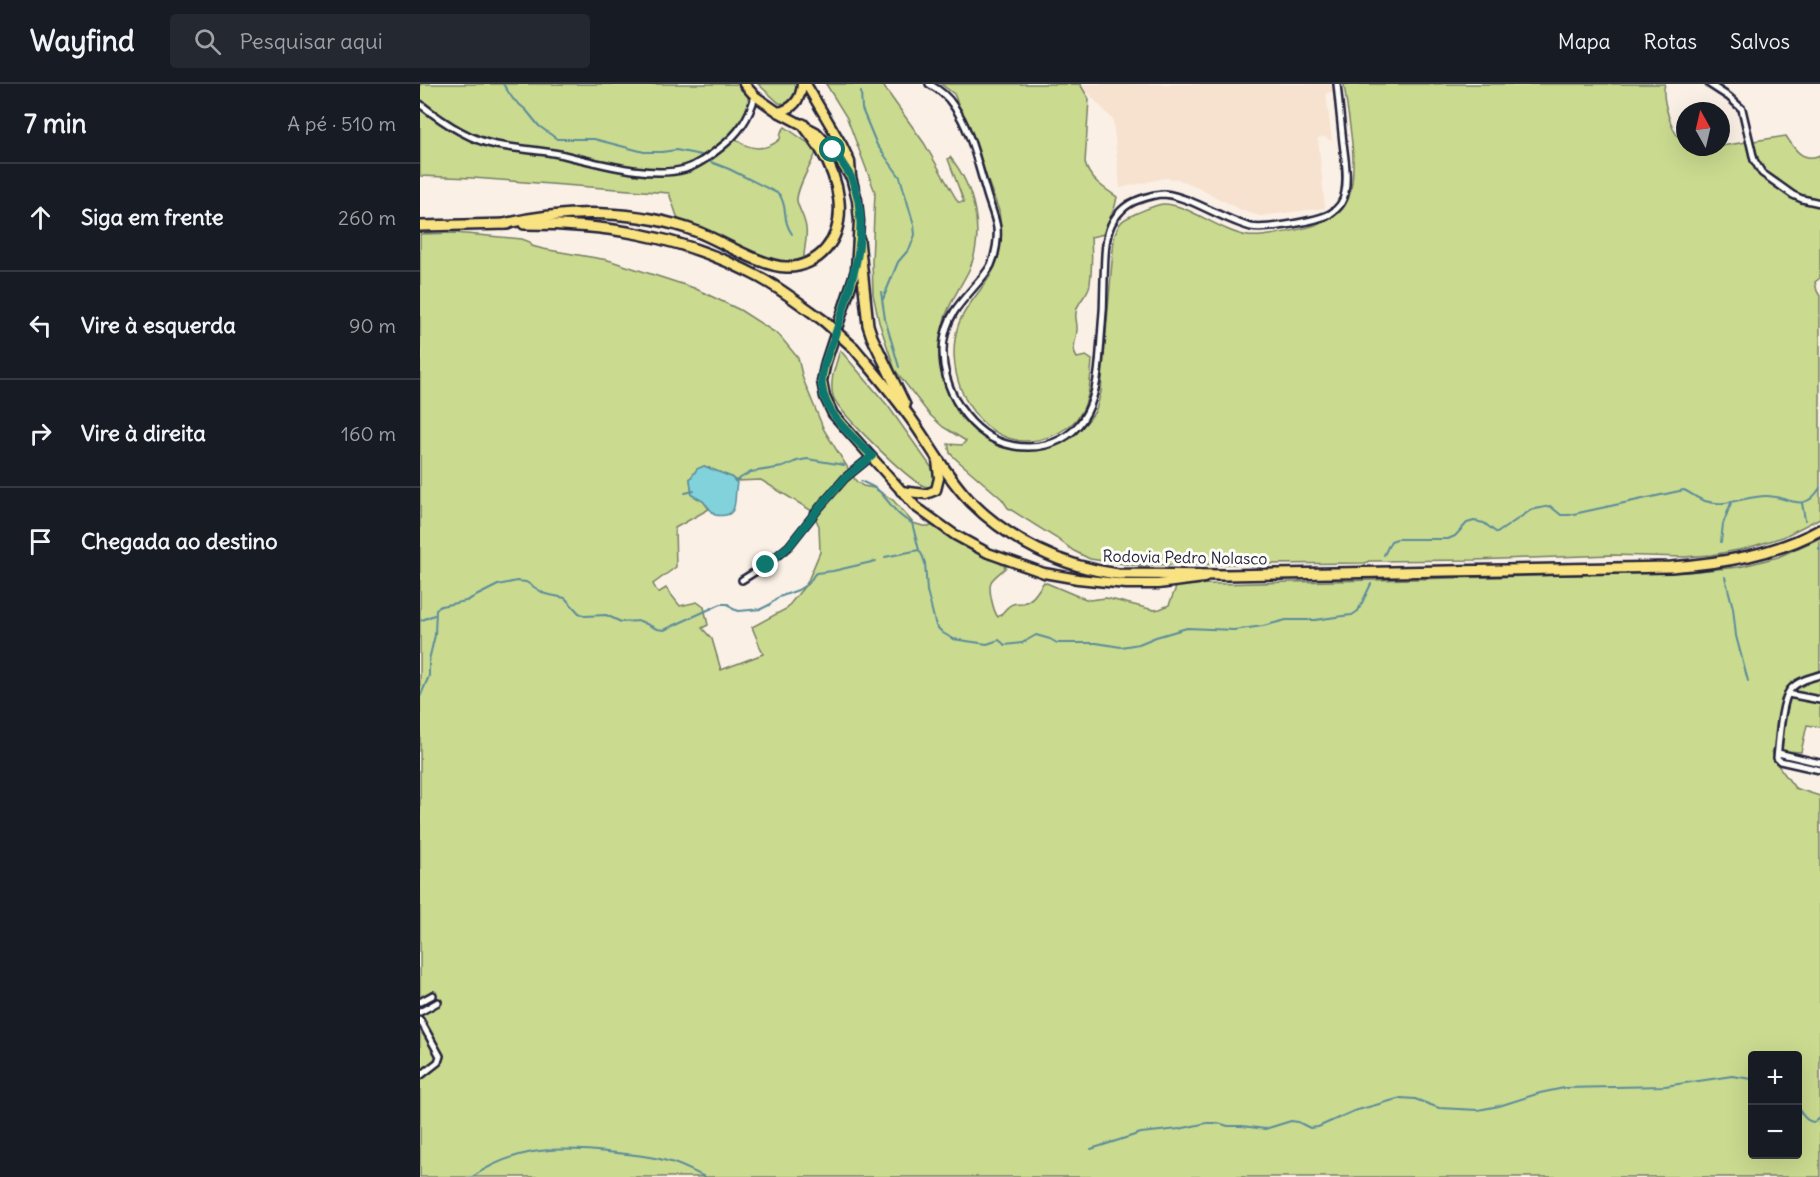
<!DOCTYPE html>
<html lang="pt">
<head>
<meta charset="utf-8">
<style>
	body { margin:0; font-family:Delius,sans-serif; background:#242831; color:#f1f3f6 }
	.controls { position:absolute; right:18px; bottom:18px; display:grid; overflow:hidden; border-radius:6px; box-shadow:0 6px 24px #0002 }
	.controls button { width:54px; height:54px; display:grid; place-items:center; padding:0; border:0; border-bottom:2px solid #363941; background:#171b24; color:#f1f3f6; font:30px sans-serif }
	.compass { position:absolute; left:1256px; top:18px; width:54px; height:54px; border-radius:50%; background:#171b24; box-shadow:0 6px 24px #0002; rotate:352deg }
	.stop { position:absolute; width:18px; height:18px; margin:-14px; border:4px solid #0f766e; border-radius:50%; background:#fff }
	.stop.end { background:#0f766e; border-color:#fff; box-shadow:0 2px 6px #0008 }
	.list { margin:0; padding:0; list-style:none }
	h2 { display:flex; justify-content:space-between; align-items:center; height:78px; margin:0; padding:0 24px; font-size:26px }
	h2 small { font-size:20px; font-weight:400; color:#9ea1a6 }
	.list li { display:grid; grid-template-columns:39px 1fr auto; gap:18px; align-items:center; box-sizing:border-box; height:108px; padding:0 24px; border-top:2px solid #363941 }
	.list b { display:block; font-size:22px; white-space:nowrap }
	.list em { font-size:20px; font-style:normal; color:#9ea1a6 }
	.icon { flex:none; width:33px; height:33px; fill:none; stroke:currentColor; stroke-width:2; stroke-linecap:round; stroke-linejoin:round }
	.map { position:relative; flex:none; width:1400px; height:1093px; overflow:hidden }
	header { display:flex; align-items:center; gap:36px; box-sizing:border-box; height:84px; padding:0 30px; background:#171b24; border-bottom:2px solid #363941 }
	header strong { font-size:28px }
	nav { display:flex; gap:33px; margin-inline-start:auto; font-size:21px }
	.search { width:420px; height:54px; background:#242831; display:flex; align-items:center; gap:15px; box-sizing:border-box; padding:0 21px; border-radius:6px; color:#9ea1a6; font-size:22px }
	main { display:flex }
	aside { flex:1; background:#171b24 }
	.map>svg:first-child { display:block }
</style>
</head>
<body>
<header>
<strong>Wayfind</strong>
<div class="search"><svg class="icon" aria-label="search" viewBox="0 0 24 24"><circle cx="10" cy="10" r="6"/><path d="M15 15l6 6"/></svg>Pesquisar aqui</div>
<nav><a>Mapa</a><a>Rotas</a><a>Salvos</a></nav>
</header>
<main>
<aside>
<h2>7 min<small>A pé · 510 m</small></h2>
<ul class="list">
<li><svg class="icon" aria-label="ahead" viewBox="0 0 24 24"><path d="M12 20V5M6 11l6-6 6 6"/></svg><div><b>Siga em frente</b></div><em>260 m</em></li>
<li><svg class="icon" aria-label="left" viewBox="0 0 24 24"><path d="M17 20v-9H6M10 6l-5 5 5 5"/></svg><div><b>Vire à esquerda</b></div><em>90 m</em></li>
<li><svg class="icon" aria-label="right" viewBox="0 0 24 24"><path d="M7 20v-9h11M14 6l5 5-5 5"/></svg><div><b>Vire à direita</b></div><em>160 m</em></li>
<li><svg class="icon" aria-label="arrive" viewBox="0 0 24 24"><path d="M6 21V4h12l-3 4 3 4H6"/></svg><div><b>Chegada ao destino</b></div></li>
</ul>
</aside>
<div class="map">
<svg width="1400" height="1093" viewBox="0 0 1400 1093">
	<rect width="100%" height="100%" fill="#faf0e5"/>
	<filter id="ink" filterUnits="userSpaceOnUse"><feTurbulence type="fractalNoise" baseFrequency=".0167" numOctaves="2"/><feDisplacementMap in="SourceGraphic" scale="12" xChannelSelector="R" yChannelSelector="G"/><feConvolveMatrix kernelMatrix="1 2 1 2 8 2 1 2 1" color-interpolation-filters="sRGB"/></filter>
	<g filter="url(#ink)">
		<!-- built -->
		<path fill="#f7e2d0" d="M660,0H911L912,8L906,9L912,57L904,53L898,54L905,124L840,132L823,127L768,99L757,95L745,94L700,104L693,36Z"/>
		<!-- green -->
		<g fill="#cada8f" stroke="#767e65" stroke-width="1.5" fill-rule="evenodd">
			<path d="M0,0H323C340,36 314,31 316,55C330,67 347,67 360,55L361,48L365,43L388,59L396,69C391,80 376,105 377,117C379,126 385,134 386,144C388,157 382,169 384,181L351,180L260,141L249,109L53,94L0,92Z"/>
			<path d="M338,0H383L372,20L359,19Z"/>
			<path d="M406,0H462L504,59L538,118H544L528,75L530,73C554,102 565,147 550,184C542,201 529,218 524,237C522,244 523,284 525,291C531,317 553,351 578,362C582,364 587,364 591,365C624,370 655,357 674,329C678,323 679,314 681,308L694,154C699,137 702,136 717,129C724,126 735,121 743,120C766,119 801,148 828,152C843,154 900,143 912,134C916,131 928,118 929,113C939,79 928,35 924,0H1245C1241,11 1249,37 1255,48C1257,52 1262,56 1265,59V63L1271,64L1301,63V62L1366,52C1374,65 1383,79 1400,71V194L1395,198L1397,207L1400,212V434L1363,453L1324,465L1291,471L1264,473L1191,471L1055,476L949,477L945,479L712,481L670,475L654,467L636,454L588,424L582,415L537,376L530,369L528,360L542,361L546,357L523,343L509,330L475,286L459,238L453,210L452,178L455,108L427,34Z"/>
			<path d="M521,0H660L669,15L665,79C669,95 684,104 697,113L695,122L684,150L671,153C672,169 672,185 670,200C668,212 657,217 656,229C655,233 657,239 657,243C658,254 650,264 657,274L666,272L672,276C670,300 670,328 648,343C631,355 608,361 588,354C544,338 524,281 539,239C548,216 570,200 577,177C583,160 581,144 579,127L550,48L534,10Z"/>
			<path d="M35,149L102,155L110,158L112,162L123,165L188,176L274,204L320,226L359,251L378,274L383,295L404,346L436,397L443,402L454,404L473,416L493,439L503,442H522L586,483C582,488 574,492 571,498C568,504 573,527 578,533C584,529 586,522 593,520C596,519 600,519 603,519C614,516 618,506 624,498L655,511L669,516L686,514L734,526L740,525L749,521L757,501L1267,488L1319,483L1358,473L1400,454V643L1387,641L1381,668L1352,666L1354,676L1375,704L1400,712V1093H0V150ZM284,382L311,393L316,397L341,396L392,427L399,442L400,468L387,499L366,525L332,543L343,570L301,586L292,555L282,544L288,541L284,523L277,518L260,522L246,504L238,509L233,500L256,483L255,444L289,425L283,417L272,411L270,395L277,385ZM1332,972H1378V1070H1332Z"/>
			<path d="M420,266L468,322L516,390L513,402C509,403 507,403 504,402C488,396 417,327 413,312C409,296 416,281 420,266Z"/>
		</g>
		<!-- water -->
		<path fill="#81d2db" stroke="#5b8c9b" stroke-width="1.5" d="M284,382L311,393L317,399C313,415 321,435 295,431L283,417L272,411L270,395L277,385Z"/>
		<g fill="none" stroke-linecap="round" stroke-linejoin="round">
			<!-- stream -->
			<g stroke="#5b8c9b" stroke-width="2">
				<path d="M83,0L93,15L106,26L119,42L137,55H174L224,68H242L256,66L281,71"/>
				<path d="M441,8L442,25L457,61L480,93L494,141L495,151L490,164L478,178L463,215"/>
				<path d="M288,77L309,85L359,110C369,124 361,134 372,150"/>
				<path d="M461,208L465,235L479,283"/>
				<path d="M315,397L331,388L363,383L377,377L387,375L424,381"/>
				<path d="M441,397C447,400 455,403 459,407C470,418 477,433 492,439L499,466L502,471L505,479L507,507L516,542L523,549L533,555L567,560L579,556L585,561L602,559L616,551L630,555L637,559H676L701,563L719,560L736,553L767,544L814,546L843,542L866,536H895L923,532L932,531L938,527L951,500"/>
				<path d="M265,409L274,407"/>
				<path d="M1382,419L1385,436"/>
				<path d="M1301,458L1303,440L1311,419"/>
				<path d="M1399,464L1400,466"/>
				<path d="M964,471L971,457L977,455H1028L1035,452L1047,439L1054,437L1064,439L1077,449L1111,426L1130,422L1141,431H1149L1264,406C1271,409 1277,415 1285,417C1306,424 1325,412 1346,412C1370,412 1383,431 1400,404"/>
				<path d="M465,473L499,466"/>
				<path d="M1305,493L1313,524L1316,552L1328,597"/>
				<path d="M0,537L14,531"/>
				<path d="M0,613L9,592V576L15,551L16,525L21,522L46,517L78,501L97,497L106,498L125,510L145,514L159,529L165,532L186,531L201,538L220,537L237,545L244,546L301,520H308L313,525L319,527L341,525L349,521L359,513L378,506L389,499L394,491L396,489L413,487L456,477"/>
				<path d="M1378,1024C1382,1030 1386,1038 1395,1038L1400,1034"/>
				<path d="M671,1065L721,1049L759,1045L787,1039H798L808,1042H822L845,1045L871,1037L878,1038L890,1044L898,1043L934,1027L981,1014L995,1015L1019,1024L1058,1026L1079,1022L1120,1009L1144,1004L1245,1002L1312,992L1332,995"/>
				<path d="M52,1093C99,1061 143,1063 197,1069C214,1071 231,1072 247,1077C260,1080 272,1087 285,1093"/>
			</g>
			<!-- street casing -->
			<g stroke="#22223b" stroke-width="10">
				<g id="street">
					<path d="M509,0C518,5 528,13 533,21C551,46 557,78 566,107C569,119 575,131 577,144C578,155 576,170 571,181C563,196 544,212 534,228C510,267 528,323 564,349C581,362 605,366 626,361C676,348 678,297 681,254C683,234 684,215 684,195C685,177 684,157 691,141C696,130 706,120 718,116C726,113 736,110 744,110C772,113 803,136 831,143C845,146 897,137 910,130C918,125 924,117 925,108C928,92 925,75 923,59C921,40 919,20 917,0"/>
					<path d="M1289,0L1309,13L1322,25L1334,76L1342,89L1373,111L1382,115L1400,119"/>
					<path d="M0,20C20,36 50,56 76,61C97,65 118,66 139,70C176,78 229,95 265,85C278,81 290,72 300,64C318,50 329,35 335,12"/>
					<path d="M322,496L346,481L369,462L399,424L425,394L452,372"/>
					<path d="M1400,591C1390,594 1377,597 1370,606C1361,618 1359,658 1357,674L1360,677L1400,686"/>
					<path d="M1368,610L1400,616"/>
					<path d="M1358,669L1400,679"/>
					<path d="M0,918L13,911"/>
					<path d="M0,928L18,918"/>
					<path d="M0,936L20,972L18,978L0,992"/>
				</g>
			</g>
			<!-- primary casing -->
			<g stroke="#22223b" stroke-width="13">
				<g id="primary">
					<path d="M324,0L335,12L358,28L396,48L413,66L429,91"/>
					<path d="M386,0L422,61L430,78L431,93L437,116L439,137L436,186L406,278L402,297L405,313L413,330L496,423L535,451L568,469L624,489L658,495L706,500H738L784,494"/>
					<path d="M358,28C374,25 381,15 382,0"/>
					<path d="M481,407L506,410L516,406L519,394L517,376"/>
				</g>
			</g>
			<!-- highway casing -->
			<g stroke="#22223b" stroke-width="14">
				<g id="highway">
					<path d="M84,140C146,125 217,125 278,148C301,157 343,183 366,183C381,184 397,176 406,165C429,138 419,95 401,66C396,57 389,49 383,40"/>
					<path d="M104,140C183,140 256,151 327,187C355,200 379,219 404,237"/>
					<path d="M0,142L88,140"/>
					<path d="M439,156L448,241L452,253L485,321"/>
					<path d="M434,264C455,289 476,313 494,339C512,365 528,394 550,417C590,457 642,483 698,490L805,491L1251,483C1302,479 1354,471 1400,446"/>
				</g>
			</g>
			<!-- street -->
			<use href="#street" stroke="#fdfcf7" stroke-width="5"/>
			<!-- primary -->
			<use href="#primary" stroke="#f8e281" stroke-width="8"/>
			<!-- highway -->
			<use href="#highway" stroke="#f8e281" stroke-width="9"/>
			<!-- highway-bridge casing -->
			<g stroke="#22223b" stroke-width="14" stroke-linecap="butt">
				<path id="highway-bridge" d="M404,237L434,264"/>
			</g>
			<!-- highway-bridge -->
			<use href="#highway-bridge" stroke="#f8e281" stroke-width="9"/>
		</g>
	</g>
	<g fill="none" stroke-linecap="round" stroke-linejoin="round" filter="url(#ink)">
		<!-- route -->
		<path stroke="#0f766e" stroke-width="8" d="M346,481L369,462L399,424L425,394L452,372C433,352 405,331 402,302C400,287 409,268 414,254C430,204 454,144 431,93C426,84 419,75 413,66"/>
	</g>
	<g text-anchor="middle" stroke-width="6" stroke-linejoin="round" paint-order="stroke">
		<!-- street labels -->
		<g font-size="16" fill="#22223b" stroke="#fdfcf7">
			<text transform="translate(765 473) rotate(1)" y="6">Rodovia Pedro Nolasco</text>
		</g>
	</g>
</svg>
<div class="controls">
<button>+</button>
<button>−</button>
</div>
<svg class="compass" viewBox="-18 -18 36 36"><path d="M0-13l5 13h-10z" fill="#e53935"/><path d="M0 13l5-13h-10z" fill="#9ea1a6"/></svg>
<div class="stop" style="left:413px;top:66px"></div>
<div class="stop end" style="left:346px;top:481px"></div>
</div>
</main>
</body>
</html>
